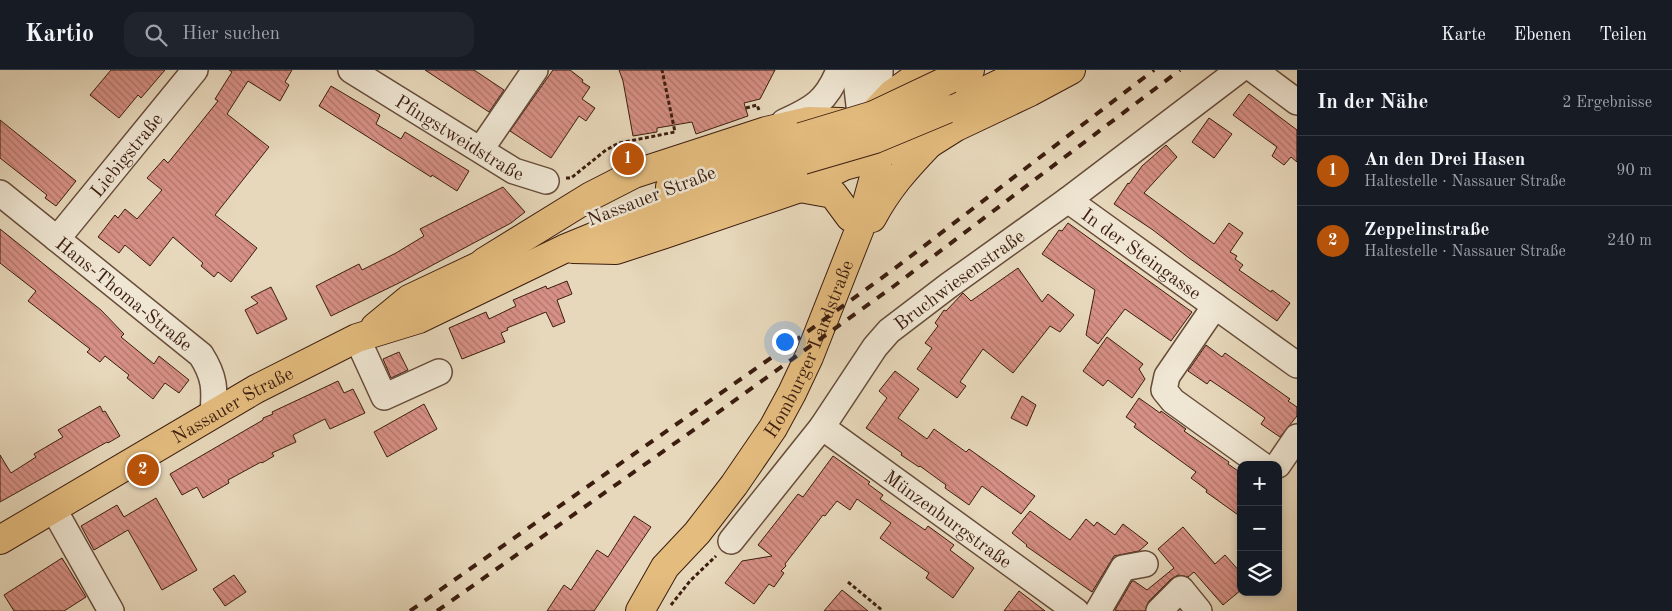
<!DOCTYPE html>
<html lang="de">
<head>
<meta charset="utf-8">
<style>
	body { margin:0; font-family:"Old Standard TT",serif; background:#20242c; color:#f1f3f6 }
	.controls { position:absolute; right:15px; bottom:15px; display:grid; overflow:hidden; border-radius:10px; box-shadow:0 2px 8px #0003 }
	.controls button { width:45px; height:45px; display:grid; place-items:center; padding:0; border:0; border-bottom:1px solid #363941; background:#171b24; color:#f1f3f6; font:25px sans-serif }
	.you { position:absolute; left:784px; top:271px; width:18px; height:18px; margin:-12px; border:4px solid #fff; border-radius:50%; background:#1a73e8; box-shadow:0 0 0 8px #1a73e833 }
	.badge { display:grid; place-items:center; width:32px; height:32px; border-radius:50%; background:#b45309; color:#fff; font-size:16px; font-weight:700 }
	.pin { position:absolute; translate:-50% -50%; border:2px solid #fff; box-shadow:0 1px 5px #0006 }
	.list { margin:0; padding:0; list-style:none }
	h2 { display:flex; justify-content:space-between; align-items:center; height:65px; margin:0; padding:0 20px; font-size:21px }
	h2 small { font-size:16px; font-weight:400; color:#9ea1a6 }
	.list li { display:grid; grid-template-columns:32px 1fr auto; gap:15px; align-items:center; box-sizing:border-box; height:70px; padding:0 20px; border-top:1px solid #363941 }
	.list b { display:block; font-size:19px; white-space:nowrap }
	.list p { margin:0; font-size:16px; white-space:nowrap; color:#9ea1a6 }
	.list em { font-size:16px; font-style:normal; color:#9ea1a6 }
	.icon { flex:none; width:28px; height:28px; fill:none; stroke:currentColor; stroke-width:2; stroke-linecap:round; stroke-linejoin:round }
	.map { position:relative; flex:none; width:1297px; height:541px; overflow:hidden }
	header { display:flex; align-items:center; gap:30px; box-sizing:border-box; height:70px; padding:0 25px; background:#171b24; border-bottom:1px solid #363941 }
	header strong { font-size:24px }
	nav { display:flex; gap:28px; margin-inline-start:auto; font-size:18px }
	.search { width:350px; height:45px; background:#20242c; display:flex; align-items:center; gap:12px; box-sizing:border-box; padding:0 18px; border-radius:15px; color:#9ea1a6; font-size:19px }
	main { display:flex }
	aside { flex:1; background:#171b24 }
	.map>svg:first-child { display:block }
</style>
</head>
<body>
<header>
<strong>Kartio</strong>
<div class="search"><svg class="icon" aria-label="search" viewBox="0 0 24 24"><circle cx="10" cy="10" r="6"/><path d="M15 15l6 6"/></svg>Hier suchen</div>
<nav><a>Karte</a><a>Ebenen</a><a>Teilen</a></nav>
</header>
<main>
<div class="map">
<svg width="1297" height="541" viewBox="0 0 1297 541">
	<defs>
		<pattern id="building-back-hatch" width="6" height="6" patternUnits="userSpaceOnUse" patternTransform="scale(1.25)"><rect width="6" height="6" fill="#d79085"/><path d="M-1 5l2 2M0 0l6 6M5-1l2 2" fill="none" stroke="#b0756b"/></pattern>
	</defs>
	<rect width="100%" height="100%" fill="#e7d8bb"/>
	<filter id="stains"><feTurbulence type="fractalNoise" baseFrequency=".004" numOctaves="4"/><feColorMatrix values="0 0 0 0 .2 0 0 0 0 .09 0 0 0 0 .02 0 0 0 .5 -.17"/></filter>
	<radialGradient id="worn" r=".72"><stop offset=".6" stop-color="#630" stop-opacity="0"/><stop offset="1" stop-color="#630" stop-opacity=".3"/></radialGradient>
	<!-- building -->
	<g fill="url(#building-back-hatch)" stroke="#3c1d0f">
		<path d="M111,0H165L141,28L138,25L119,48L90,25Z"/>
		<path d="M229,0H292L285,12L289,15L280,31L248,11L227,44L269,77L215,145L257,178L231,212L218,202L214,207L201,196L203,193L173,167L150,196L125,175L119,183L98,167L115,145L118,148L125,139L137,149L162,120L147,108L164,89L168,93L218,31L215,29L232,2Z"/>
		<path d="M425,0H474L504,20L489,42Z"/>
		<path d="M553,0H570L583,10L582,12L590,17L582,29L595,38L586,51L579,46L551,88L510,61Z"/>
		<path d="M619,0H775L760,29L744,33L748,46L696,64L692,52L657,58V62L633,66L623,11Z"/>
		<path d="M331,16L380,45L376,54L401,69L405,62L469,101L457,121L432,105L431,107L319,36Z"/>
		<path d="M1249,24L1297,60V92L1291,87L1284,95L1272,86L1277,77L1233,45Z"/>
		<path d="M1209,48L1232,64L1214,88L1192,72Z"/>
		<path d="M0,50L76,111L56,136L45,128L47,125L0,88Z"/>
		<path d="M1166,75L1177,87L1144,123L1214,174L1229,153L1243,163L1230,182L1237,186L1235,189L1243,195L1239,200L1271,222L1272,220L1290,233L1277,251L1189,188L1153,160L1114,134L1128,113L1129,114L1142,96Z"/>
		<path d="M503,117L525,142L511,153L401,212L331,246L316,216L359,194L362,200L396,183L424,166L420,159Z"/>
		<path d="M1068,153L1192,242L1171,271L1125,239L1098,274L1086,265L1095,220L1042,184L1059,160L1062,161Z"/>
		<path d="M0,159L101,240L124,264L121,267L154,294L159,286L189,310L179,323L165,313L153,329L127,308L129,305L105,286L100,292L87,282L90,279L28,231L36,221L0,193Z"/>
		<path d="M1018,198L1042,232L1048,224L1074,245L1060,262L1050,256L1013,303L983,279L960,312L966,316L957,328L917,299L932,278L925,273L938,256L935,253L944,240L946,241L963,223L971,231Z"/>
		<path d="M567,211L572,224L557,230L565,252L553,257L546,242L507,258L508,260L501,263L505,272L462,289L449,258L486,242L489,249L516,236L513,230L546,216L547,219Z"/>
		<path d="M271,217L287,249L257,264L245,240L258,233L251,227Z"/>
		<path d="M1107,267L1143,294L1139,299L1145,309L1132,328L1108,310L1103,316L1083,301Z"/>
		<path d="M1206,275L1222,287L1225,283L1290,329L1288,331L1297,337V346L1280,367L1261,354L1265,348L1244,333L1210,310L1207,314L1188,301Z"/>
		<path d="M399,282L408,300L391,308L383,289Z"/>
		<path d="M895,301L919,319L898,348L927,369L934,359L966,382L969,379L1035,426L1021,444L982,416L969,435L945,418L946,415L920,396L919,397L901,385L902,383L866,358L887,328L879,321Z"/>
		<path d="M338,311L344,323L353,319L365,343L330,359L325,349L293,365L296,372L272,383L274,386L262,393L261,392L228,410L229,413L203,428L197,417L182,425L170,404L263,350V348L273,344L272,342Z"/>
		<path d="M1022,326L1036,335L1027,356L1011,348Z"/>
		<path d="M1139,328L1160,343L1161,341L1186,359L1184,361L1229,392L1228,394L1241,403V447L1206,422L1207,420L1191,408L1196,402L1134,357L1136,354L1126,347Z"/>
		<path d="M424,334L437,359L387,387L374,362Z"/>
		<path d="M100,336L103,342L105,341L120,366L108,373L107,372L0,432V385L11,403L36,387L34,384L63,367L58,360Z"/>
		<path d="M833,386L870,412L868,414L883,425L880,429L925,460L928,456L954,475L950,480L974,498L953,528L926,508L929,503L880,468L891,453L857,429L850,440L837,431L825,446L823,445L785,494L786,496L781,501L784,503L774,517L769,514L754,534L725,513L742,491L772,486L758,475L798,424L803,427Z"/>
		<path d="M156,428L197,500L162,520L128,460L94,480L81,456L117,435L124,447Z"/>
		<path d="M1030,441L1070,470L1086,449L1094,456L1097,452L1115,465L1123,454L1148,473L1139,481L1114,486L1092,522L1026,476L1027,475L1012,463Z"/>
		<path d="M634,446L651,457L594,541H547L564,515L571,520L597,480L608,487Z"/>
		<path d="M1183,457L1215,494L1225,485L1241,503V520L1223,535L1194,502L1188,507L1178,505L1171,509L1149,531L1145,541H1117L1115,540L1132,511H1134L1147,520L1174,498L1158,479Z"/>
		<path d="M62,488L86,527L64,541H14L4,525Z"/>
		<path d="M234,505L246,522L225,536L213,519Z"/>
		<path d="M842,520L868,541H824Z"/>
		<path d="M1019,521L1045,541H1004Z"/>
	</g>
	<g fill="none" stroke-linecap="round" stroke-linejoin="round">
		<!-- minor casing -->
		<g stroke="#674c3a" stroke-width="28">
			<g id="minor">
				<path id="s1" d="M351,0L514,101L546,111"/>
				<path d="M857,0L859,12L857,18L862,61"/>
				<path d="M1254,0L1297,32"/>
				<path d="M879,51L880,0"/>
				<path d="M784,52C813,39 827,31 839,0"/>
				<path d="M481,79L535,0"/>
				<path id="s2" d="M0,123L201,285C215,307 215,319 213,344"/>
				<path id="s3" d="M1068,130L1297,295"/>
				<path id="s4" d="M57,169L195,0"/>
				<path d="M1215,236L1167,306L1164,320L1173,331L1262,395"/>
				<path d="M357,268L384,327L439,302"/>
				<path id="s5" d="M822,357L1076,541"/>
				<path d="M1278,395L1297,367"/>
				<path d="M53,438L111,541"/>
				<path id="s6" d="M731,471L822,357L875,277L889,261L948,216L1068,130L1239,0"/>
				<path d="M1098,541L1123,498L1145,494"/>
				<path d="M1159,541L1181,519L1199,541"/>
			</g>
		</g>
		<!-- major casing -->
		<g stroke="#3c1d0f" stroke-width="30">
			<g id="major">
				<path d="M950,9L970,0"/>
				<path d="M947,39L1028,0"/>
				<path d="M874,43L892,24L926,0"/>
				<path d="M670,117L798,69"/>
				<path d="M800,118L833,124L850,147"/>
				<path d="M872,148C888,118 906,98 929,74"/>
				<path d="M573,179L616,180L665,164L800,118L844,96L859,92L879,76"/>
				<path d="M484,192L591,126L634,104L766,61L809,51L841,52L862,61L879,76L897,81L914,79L929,74L956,57L1030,22L1071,0"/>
				<path d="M375,257L409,229L500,186"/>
				<path id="s7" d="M0,470L256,319L357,268L419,249L564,179L603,163L671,136L803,90"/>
				<path id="s8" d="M640,541L665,497L697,463L734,415L773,358L792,323L809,287L860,158L877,96L879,76"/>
			</g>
		</g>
		<!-- path -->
		<g stroke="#3c1d0f" stroke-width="3" stroke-dasharray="4 2.5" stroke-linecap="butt">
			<path d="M746,38L757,35L759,40"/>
			<path d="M566,108H571L606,80L619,73L675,62L662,0"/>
			<path d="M848,512L883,541"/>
			<path d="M671,535L690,511L716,486"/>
		</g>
		<!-- minor -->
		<use href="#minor" stroke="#efe6d3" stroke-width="25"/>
		<!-- major -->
		<use href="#major" stroke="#e4bc7e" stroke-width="28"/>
		<!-- rail -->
		<g stroke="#3c1d0f" stroke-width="4" stroke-dasharray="9 9" stroke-linecap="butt">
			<path d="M410,541L778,283L894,199L1154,0"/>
			<path d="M437,541L695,359L894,216L1180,0"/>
		</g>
		<!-- major-bridge casing -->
		<g stroke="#3c1d0f" stroke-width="30" stroke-linecap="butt">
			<g id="major-bridge">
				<path d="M801,67L874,45L950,9"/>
				<path d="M803,90L875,69L947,39"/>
			</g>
		</g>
		<!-- major-bridge -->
		<use href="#major-bridge" stroke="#e4bc7e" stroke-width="28"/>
	</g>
	<g text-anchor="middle" stroke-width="5" stroke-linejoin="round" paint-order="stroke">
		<!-- street labels -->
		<g font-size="19" fill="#3c1d0f" stroke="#efe6d3">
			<text dy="7" stroke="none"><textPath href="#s1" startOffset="128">Pfingstweidstraße</textPath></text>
			<text dy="7" stroke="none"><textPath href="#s4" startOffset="109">Liebigstraße</textPath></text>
			<text transform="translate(651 125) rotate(-21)" y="7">Nassauer Straße</text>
			<text dy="7" stroke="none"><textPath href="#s3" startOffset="91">In der Steingasse</textPath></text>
			<text dy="7" stroke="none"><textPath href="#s6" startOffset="350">Bruchwiesenstraße</textPath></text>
			<text dy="7" stroke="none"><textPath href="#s2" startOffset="160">Hans-Thoma-Straße</textPath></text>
			<text dy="7" stroke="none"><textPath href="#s8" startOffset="314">Homburger Landstraße</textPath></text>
			<text dy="7" stroke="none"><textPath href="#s7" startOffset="269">Nassauer Straße</textPath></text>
			<text dy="7" stroke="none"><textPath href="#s5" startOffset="156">Münzenburgstraße</textPath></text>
		</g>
	</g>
	<rect width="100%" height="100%" filter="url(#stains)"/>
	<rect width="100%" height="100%" fill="url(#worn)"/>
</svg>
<div class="controls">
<button>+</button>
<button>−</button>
<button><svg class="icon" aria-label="layers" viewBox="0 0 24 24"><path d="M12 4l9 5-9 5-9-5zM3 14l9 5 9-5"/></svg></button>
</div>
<div class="you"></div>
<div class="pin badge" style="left:628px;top:89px">1</div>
<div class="pin badge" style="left:143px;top:400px">2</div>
</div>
<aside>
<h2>In der Nähe<small>2 Ergebnisse</small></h2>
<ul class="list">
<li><span class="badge">1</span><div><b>An den Drei Hasen</b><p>Haltestelle · Nassauer Straße</p></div><em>90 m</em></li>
<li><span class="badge">2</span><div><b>Zeppelinstraße</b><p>Haltestelle · Nassauer Straße</p></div><em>240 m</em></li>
</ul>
</aside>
</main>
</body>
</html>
